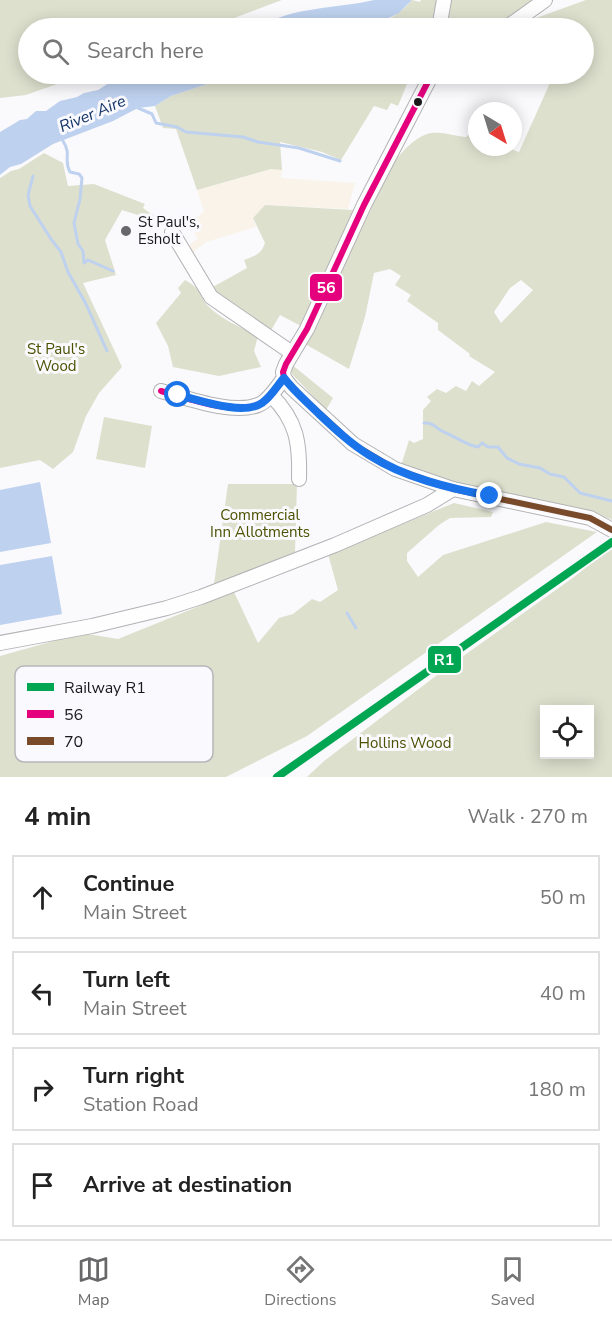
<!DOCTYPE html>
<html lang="en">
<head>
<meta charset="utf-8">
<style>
	body { margin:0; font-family:"Nunito Sans",sans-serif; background:#f2f2f2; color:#222 }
	.controls { position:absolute; right:18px; bottom:18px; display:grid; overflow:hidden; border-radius:0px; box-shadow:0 3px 15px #0003 }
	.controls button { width:54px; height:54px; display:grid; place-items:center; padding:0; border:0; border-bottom:2px solid #e0e0e0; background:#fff; color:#222; font:30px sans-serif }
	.compass { position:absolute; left:468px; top:102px; width:54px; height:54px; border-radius:50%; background:#fff; box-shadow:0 3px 15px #0003; rotate:142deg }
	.stop { position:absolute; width:18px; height:18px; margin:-14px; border:4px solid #1a73e8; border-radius:50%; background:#fff }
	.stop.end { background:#1a73e8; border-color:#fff; box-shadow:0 2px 6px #0008 }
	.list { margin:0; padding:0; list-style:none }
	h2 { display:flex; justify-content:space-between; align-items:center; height:78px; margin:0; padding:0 24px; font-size:26px }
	h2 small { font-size:20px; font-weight:400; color:#767676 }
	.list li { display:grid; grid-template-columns:39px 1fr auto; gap:18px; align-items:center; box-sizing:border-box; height:84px; margin:0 12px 12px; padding:0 12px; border:2px solid #e0e0e0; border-radius:0px }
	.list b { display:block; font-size:22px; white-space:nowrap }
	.list p { margin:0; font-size:20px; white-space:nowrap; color:#767676 }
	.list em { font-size:20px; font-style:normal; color:#767676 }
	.icon { flex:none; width:33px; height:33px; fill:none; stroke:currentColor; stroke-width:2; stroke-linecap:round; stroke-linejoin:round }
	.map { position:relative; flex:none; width:612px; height:777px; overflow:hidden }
	.search { position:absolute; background:#fff; box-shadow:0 3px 15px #0003; left:18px; right:18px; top:18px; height:66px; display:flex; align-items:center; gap:15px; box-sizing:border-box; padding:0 21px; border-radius:33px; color:#767676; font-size:22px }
	.sheet { height:462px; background:#fff }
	nav { display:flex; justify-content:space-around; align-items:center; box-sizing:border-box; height:84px; border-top:2px solid #e0e0e0; background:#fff; font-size:16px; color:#767676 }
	nav a { display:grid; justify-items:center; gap:3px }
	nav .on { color:#68686a }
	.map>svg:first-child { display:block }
</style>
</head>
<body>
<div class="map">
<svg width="612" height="777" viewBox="0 0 612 777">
	<rect width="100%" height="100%" fill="#fafafd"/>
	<!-- industrial -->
	<path fill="#f9f3e9" d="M271,169L282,170L281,178L355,183L348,209L265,205L253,218L256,227L206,242L192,253L189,245L198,238L194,233L200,228L194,220L204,211L197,190Z"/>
	<!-- green -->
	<g fill="#dde0cd" fill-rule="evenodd">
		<path d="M0,0H282L208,28H28V74H85L26,95L0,98Z"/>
		<path d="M412,0L420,2L421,0H437L434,28H369C384,23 402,13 412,0Z"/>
		<path d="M450,0H540L502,28H445Z"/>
		<path d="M586,0H612V520L586,509L464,486L401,466L409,440L414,443L423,439V410L431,401L427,397L437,389L446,393L456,386L466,391L472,381L479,386L495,372L469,356L470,354L438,330V323L407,301L411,295L395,285L401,276L390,269L374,273L365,317L349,369L305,344L394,162C402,152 414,138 427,134C438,130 455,136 466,137L468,135L477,138V147H504L519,152L554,74H584V28H527L536,18ZM521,280L533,290L501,323L494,312L510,288Z"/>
		<path d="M238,74H411L398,106L391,103L387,110L374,106L341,160L322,152L280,142L282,170L271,169L197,190L176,129L163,128L155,106L171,96Z"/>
		<path d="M44,153L63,163L68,186L94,184L145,204L143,208L154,216L153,220L122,210L105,240L116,275L83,283L122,367L99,393L86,416L73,452L53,469L40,460L0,468V178L11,171L19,169Z"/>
		<path d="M265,205L353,210V218L301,326L280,315L270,332L224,302L211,288L247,268L244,260C254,256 261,255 265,243L253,218Z"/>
		<path d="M185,280C202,289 198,294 207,305C221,320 241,327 258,336L254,351L261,367L219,376L173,367L168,346L156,323L181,293L178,288Z"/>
		<path d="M291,364L333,398L326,410L292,374Z"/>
		<path d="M104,417L152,426L145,468L96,459Z"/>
		<path d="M228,484H297L295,552L214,584Z"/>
		<path d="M454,503L493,512L491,517L450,518L439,525L407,553V561L418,577L443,555L546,522L597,532L307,736L226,777H0V656L82,633L118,639L234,592L258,643L279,618L293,614L312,599L320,602L338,590L328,554Z"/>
		<path d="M612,547V777H307L324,761L445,669L574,577ZM544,710H590V754H544Z"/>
	</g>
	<!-- water -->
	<g fill="#bed1ee">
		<path d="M374,0H412L399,13L369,28H258C292,6 336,9 374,0Z"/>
		<path d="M144,74H238L171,96L155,106L138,108L113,121L53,144L21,164L10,167L0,175V132L20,120L27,119L36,111H46L60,101L77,97L84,93L98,90L109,83L126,77Z"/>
		<path d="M40,482L51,543L0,552V490Z"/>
		<path d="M52,556L62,614L0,625V565Z"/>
	</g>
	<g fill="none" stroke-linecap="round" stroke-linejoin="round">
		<!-- stream -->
		<g stroke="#bed1ee" stroke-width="3">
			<path d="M138,108L152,114L156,123L177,127L186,132L243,137L258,142L299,148L340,161"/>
			<path d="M63,141C72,155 63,159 70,172L79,174L82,178L80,199L74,223L78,244L83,251L84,263L88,260L113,271"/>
			<path d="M33,176L28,195L30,206L51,239L61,252L68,272L86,304L107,351"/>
			<path d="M424,423C434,422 437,430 446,433C456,437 466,445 478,447L482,443L488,447H498L507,458L519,464L540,468L550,474L564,477L580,493L612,501"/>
			<path d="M347,613L356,628"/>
		</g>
		<!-- minor casing -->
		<g stroke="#b2b2b5" stroke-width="16">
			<g id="minor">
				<path d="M439,28L444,0"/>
				<path d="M506,28L545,0"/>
				<path d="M172,232L211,297L292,353"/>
				<path d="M284,378L292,388L353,444L395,469L453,489L590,518L612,530"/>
				<path d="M161,391C187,398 233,415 258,405C269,401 277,387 284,378L283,372L286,364L307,329L364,205L432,74"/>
				<path d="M271,395C297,421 300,443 299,479"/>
				<path d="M0,643L92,626L167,608L201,597L335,545L427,505L453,489"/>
			</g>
		</g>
		<!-- minor -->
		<use href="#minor" stroke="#fefeff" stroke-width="14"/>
		<!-- bus-1 casing -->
		<g stroke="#f9f9fe" stroke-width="10">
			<path id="bus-1" d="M161,391C187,398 233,415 258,405C269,401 277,387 284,378L283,372L286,364L307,329L364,205L432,74"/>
		</g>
		<!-- bus-2 casing -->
		<g stroke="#f9f9fe" stroke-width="10">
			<path id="bus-2" d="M284,378L292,388L353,444L395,469L453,489L590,518L612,530"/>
		</g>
		<!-- bus-1 -->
		<use href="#bus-1" stroke="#e5007d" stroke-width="6"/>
		<!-- bus-2 -->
		<use href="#bus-2" stroke="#7a4b2a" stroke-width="6"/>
		<!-- rail-1 casing -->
		<g stroke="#f9f9fe" stroke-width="12">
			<path id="rail-1" d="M277,777L612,542"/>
		</g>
		<!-- rail-1 -->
		<use href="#rail-1" stroke="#00a651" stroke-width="8"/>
	</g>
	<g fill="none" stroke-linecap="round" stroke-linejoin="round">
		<!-- route -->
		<path stroke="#1a73e8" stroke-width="8" d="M178,395C199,400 243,416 262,403C271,397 277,386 284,378C294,391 307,402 319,414C335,429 351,444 369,455C405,478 449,488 490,496"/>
	</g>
	<!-- markers -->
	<circle fill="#1a1a1b" stroke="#f9f9fe" stroke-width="2" cx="418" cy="102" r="5"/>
	<circle fill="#68686a" stroke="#f9f9fe" stroke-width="2" cx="126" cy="231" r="6"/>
	<g text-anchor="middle" stroke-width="6" stroke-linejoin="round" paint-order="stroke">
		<!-- poi labels -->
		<g font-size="15" fill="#1a1a1b" stroke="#f9f9fe" text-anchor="start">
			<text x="138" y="227">St Paul's,<tspan x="138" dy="17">Esholt</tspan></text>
		</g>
		<!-- park labels -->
		<g font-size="15" fill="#4c5100" stroke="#f9f9fe">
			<text x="56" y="354">St Paul's<tspan x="56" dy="17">Wood</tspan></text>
			<text x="260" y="520">Commercial<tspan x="260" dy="17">Inn Allotments</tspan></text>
			<text x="405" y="748">Hollins Wood</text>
		</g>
		<!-- water labels -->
		<g font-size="16" font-style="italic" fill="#133567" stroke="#f9f9fe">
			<text transform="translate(92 113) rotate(-23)" y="6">River Aire</text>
		</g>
	</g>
	<!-- legend -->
	<rect x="15" y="666" width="198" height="96" rx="9" fill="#f9f9fe" stroke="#b6b6ba" stroke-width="1.5"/>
	<rect x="27" y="683" width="27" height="8" fill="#00a651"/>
	<rect x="27" y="710" width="27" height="8" fill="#e5007d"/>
	<rect x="27" y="737" width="27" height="8" fill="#7a4b2a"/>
	<g font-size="16" fill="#1a1a1b">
		<text x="64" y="693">Railway R1</text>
		<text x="64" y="720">56</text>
		<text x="64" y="747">70</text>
	</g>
	<g stroke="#f9f9fe" stroke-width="2">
		<rect x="309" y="273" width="34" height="29" rx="6" fill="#e5007d"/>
		<rect x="427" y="645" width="35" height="29" rx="6" fill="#00a651"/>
	</g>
	<g font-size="16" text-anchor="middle" font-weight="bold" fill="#fff">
		<text x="326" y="293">56</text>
		<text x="444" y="665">R1</text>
	</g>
</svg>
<div class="controls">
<button><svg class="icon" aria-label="locate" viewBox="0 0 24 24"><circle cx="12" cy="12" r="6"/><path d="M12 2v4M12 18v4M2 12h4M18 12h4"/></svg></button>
</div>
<svg class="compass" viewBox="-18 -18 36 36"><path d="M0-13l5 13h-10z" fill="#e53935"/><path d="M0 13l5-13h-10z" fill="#767676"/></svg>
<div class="stop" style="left:178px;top:395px"></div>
<div class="stop end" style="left:490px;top:496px"></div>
<div class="search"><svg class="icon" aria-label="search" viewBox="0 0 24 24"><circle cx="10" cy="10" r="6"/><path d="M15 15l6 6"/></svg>Search here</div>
</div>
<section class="sheet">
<h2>4 min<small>Walk · 270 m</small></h2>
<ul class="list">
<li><svg class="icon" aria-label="ahead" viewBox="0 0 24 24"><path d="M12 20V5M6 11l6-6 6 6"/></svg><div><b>Continue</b><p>Main Street</p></div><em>50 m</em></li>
<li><svg class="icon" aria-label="left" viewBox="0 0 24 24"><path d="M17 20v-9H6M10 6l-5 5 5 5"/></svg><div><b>Turn left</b><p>Main Street</p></div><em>40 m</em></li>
<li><svg class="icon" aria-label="right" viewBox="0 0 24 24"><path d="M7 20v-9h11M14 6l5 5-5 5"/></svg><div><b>Turn right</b><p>Station Road</p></div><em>180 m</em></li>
<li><svg class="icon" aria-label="arrive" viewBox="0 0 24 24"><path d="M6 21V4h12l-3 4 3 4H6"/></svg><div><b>Arrive at destination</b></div></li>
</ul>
</section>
<nav>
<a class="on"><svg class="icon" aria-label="map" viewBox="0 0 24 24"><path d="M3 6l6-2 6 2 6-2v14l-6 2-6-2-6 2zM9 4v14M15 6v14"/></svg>Map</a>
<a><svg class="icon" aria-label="directions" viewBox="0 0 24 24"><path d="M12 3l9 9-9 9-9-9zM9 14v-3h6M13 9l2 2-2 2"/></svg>Directions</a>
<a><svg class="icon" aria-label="saved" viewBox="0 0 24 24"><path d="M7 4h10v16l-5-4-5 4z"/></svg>Saved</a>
</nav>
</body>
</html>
